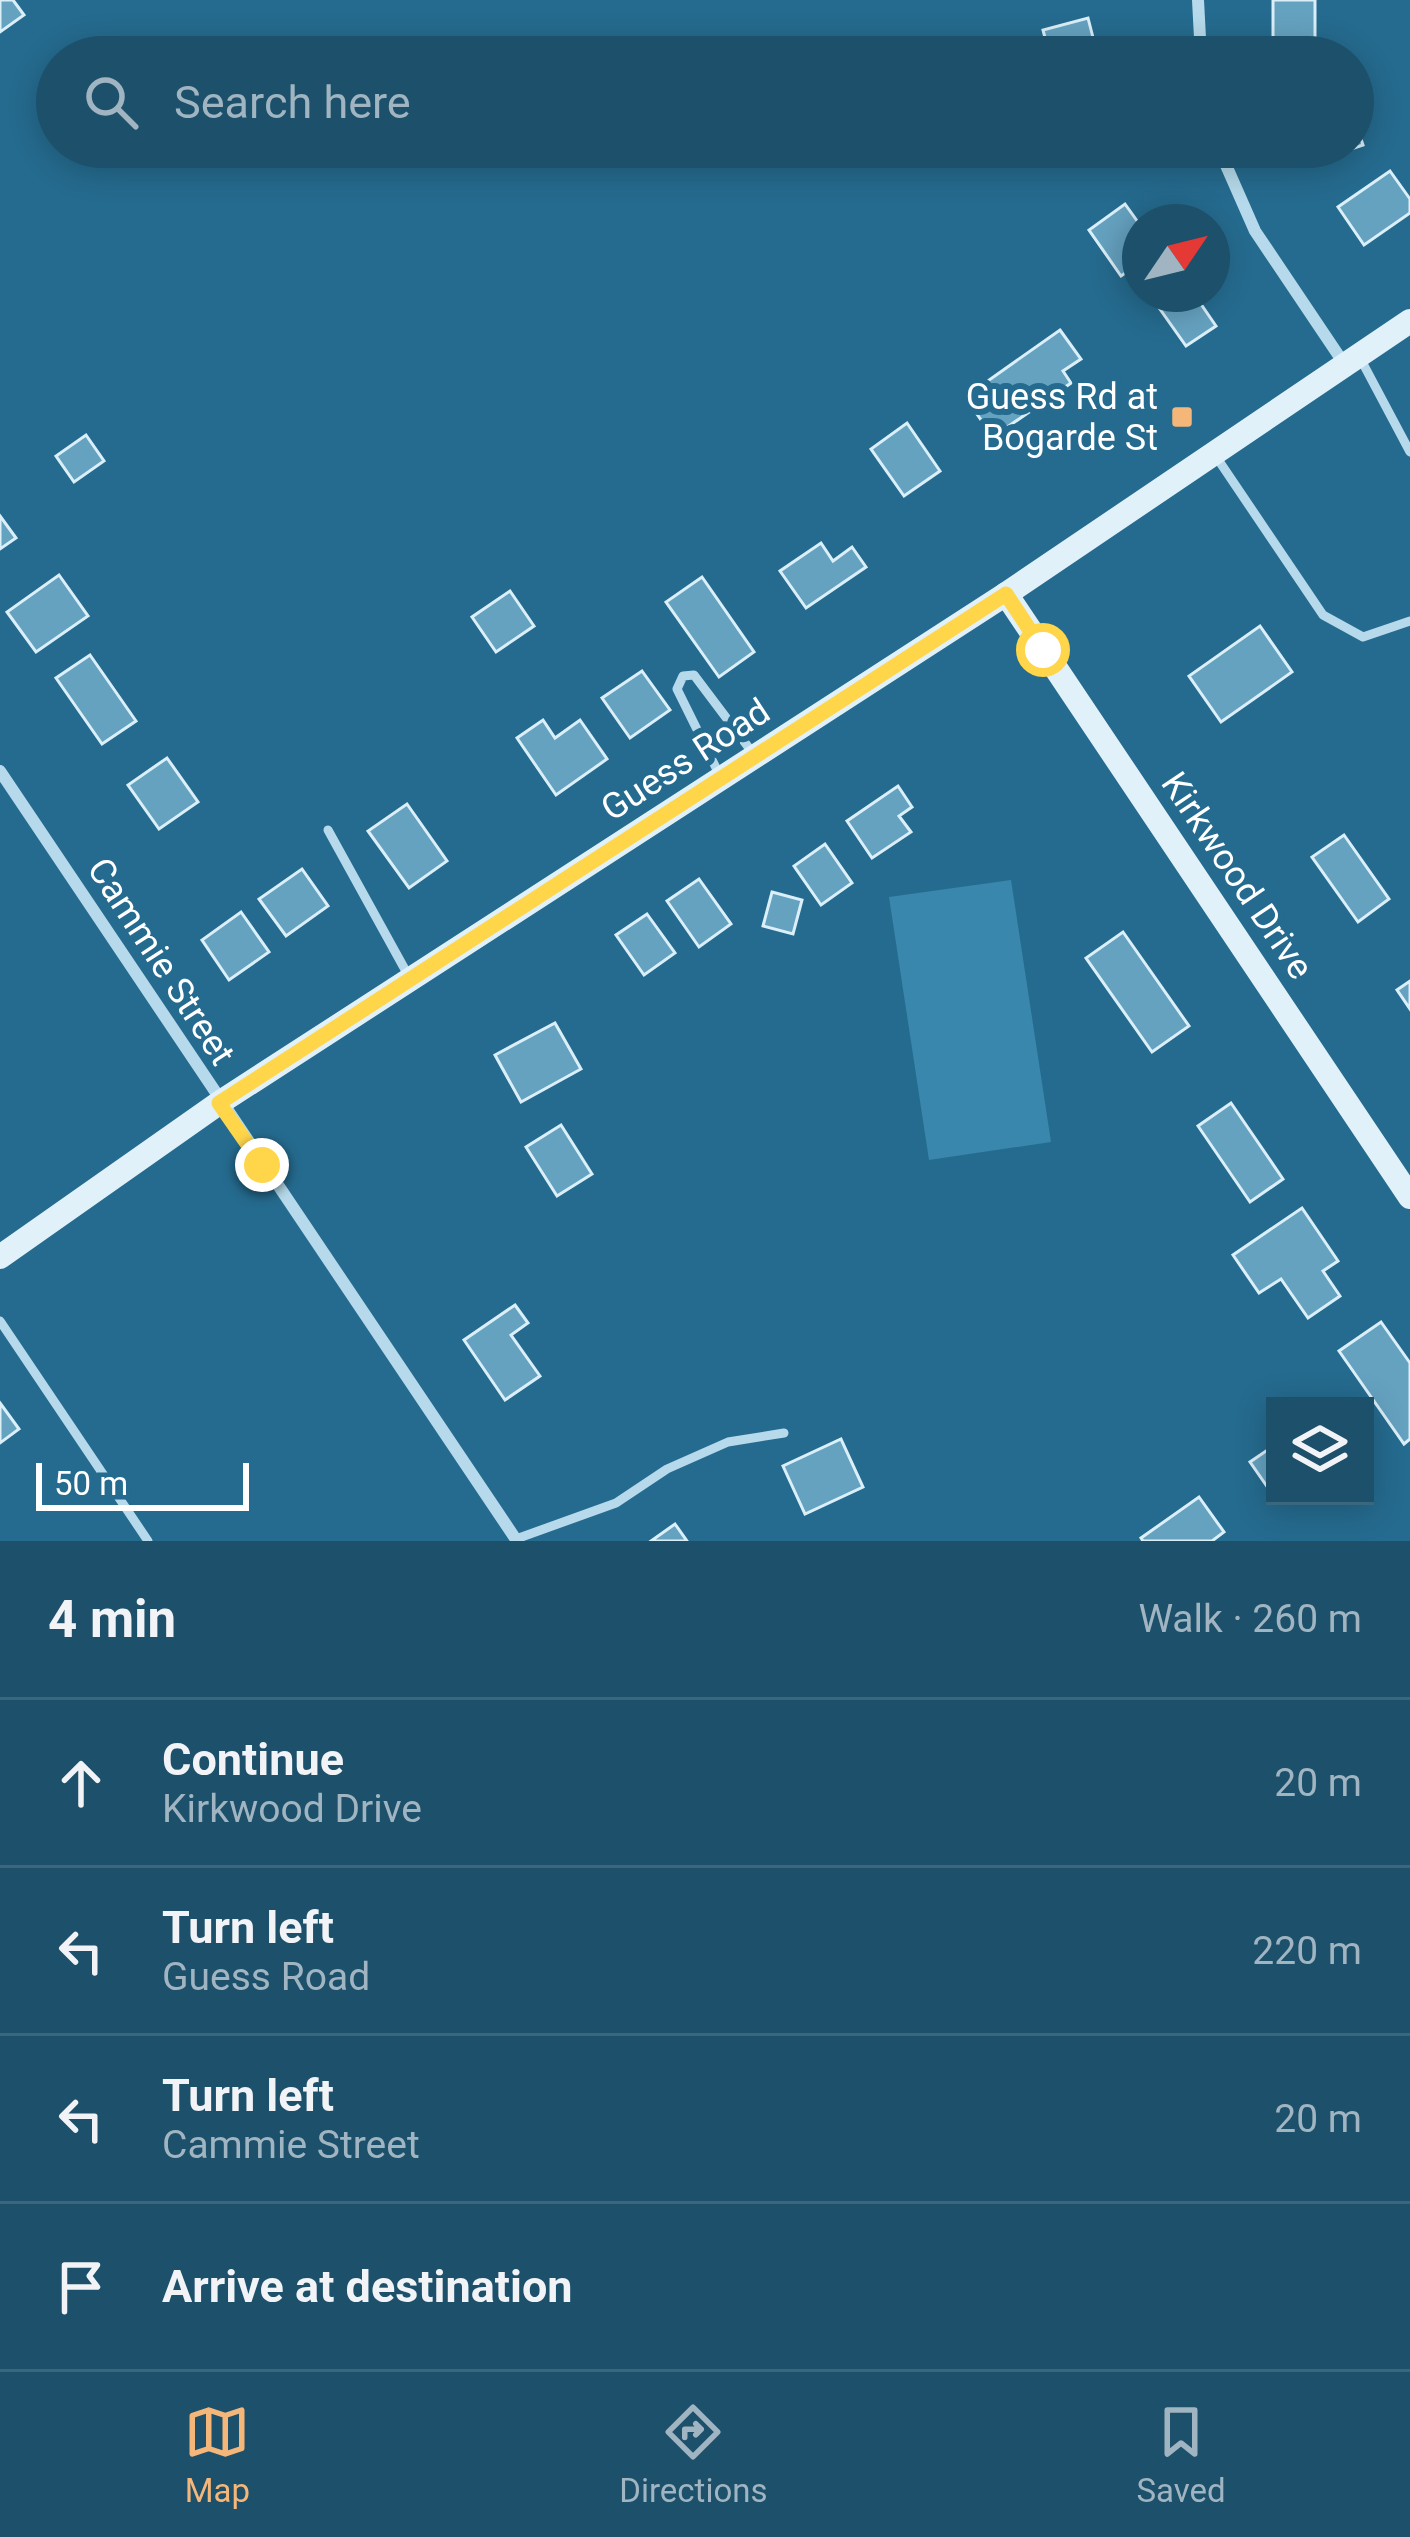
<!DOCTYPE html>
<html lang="en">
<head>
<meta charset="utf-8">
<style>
	body { margin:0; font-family:Roboto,sans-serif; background:#255771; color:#f1f3f6 }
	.controls { position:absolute; right:36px; bottom:36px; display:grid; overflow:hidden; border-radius:0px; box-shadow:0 6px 30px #0003 }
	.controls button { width:108px; height:108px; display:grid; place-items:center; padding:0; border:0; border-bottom:3px solid #3a677e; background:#1c506b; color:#f1f3f6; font:60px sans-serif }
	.compass { position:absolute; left:1122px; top:204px; width:108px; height:108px; border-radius:50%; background:#1c506b; box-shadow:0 6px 30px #0003; rotate:55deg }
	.scale { position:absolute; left:36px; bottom:30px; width:213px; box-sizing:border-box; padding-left:12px; border:6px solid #fff; border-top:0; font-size:33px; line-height:42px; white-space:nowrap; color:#fff; -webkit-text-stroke:9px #256b8f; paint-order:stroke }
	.stop { position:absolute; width:36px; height:36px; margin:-27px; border:9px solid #ffd54a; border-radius:50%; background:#fff }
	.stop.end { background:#ffd54a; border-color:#fff; box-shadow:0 3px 12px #0008 }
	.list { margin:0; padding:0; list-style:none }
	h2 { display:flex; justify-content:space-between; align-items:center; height:156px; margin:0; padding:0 48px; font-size:51px }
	h2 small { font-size:39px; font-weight:400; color:#a0b5c1 }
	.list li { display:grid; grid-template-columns:78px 1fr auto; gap:36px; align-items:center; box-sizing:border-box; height:168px; padding:0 48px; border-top:3px solid #3a677e }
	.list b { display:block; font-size:45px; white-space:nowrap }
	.list p { margin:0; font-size:39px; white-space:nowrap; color:#a0b5c1 }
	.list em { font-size:39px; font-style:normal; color:#a0b5c1 }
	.icon { flex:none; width:66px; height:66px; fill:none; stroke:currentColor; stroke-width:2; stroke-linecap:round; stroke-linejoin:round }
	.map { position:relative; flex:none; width:1410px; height:1541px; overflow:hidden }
	.search { position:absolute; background:#1c506b; box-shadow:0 6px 30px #0003; left:36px; right:36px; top:36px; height:132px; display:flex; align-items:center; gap:30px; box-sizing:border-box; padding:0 42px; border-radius:66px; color:#a0b5c1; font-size:45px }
	.sheet { height:828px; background:#1c506b }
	nav { display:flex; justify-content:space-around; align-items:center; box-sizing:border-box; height:168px; border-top:3px solid #3a677e; background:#1c506b; font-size:33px; color:#a0b5c1 }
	nav a { display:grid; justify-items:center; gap:6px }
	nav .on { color:#f5b67a }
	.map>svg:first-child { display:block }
</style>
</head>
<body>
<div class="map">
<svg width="1410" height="1541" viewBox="0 0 1410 1541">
	<rect width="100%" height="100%" fill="#256b8f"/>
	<!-- green -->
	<path fill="#3987ac" d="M1011,880L1051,1142L929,1160L889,897Z"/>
	<!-- building -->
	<g fill="#65a2c0" stroke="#dbeff9" stroke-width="3">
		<path d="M0,0H13L24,15L0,32Z"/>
		<rect x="1273" y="0" width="42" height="57"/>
		<path d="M1088,18L1098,57H1050L1043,30Z"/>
		<path d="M1353,115L1363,145L1306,164L1300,147H1353Z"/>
		<path d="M1069,147H1116L1117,152L1074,164Z"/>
		<path d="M1390,171L1410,199V213L1364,245L1338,207Z"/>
		<path d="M1125,204L1140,225V263L1121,276L1089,230Z"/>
		<path d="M1166,294H1194L1216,326L1186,346L1155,302Z"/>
		<path d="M1060,330L1081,359L1063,371L1071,383L993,437L965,397Z"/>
		<path d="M907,423L940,471L904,496L871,449Z"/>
		<path d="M86,435L104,461L74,482L56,456Z"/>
		<path d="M0,516L16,538L0,549Z"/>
		<path d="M821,543L833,561L852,547L866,567L806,608L780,571Z"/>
		<path d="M59,575L88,616L36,652L7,612Z"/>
		<path d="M702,577L754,652L719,677L666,602Z"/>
		<path d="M510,591L534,626L496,652L472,617Z"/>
		<path d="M1260,626L1292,672L1221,722L1189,676Z"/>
		<path d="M90,655L136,721L102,744L56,678Z"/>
		<path d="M642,671L670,710L630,738L602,698Z"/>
		<path d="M543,720L555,738L580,720L607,759L556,795L517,738Z"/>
		<path d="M167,758L198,802L159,829L128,785Z"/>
		<path d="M898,786L912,807L899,816L911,832L872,858L847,821Z"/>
		<path d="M407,804L447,861L409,888L368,831Z"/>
		<path d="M1344,835L1389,899L1358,922L1312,857Z"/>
		<path d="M825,844L852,883L821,905L794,866Z"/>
		<path d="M302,869L328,906L286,936L259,899Z"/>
		<path d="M699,879L731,924L699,947L667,901Z"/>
		<path d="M772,892L802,900L793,934L763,926Z"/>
		<path d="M241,912L269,952L229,980L202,940Z"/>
		<path d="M647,914L675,953L644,975L616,935Z"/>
		<path d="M1123,932L1189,1026L1152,1052L1086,958Z"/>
		<path d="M1410,981V1009L1397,990Z"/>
		<path d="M555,1023L581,1069L521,1102L495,1055Z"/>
		<path d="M1231,1103L1283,1179L1250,1202L1198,1126Z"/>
		<path d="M561,1125L592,1174L557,1196L526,1147Z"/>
		<path d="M1302,1208L1338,1261L1323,1271L1340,1296L1308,1318L1281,1279L1259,1293L1233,1255Z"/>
		<path d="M515,1305L528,1323L511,1335L540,1376L505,1400L464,1340Z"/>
		<path d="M1381,1322L1410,1363V1439L1404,1444L1339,1351Z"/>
		<path d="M0,1403L19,1429L0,1443Z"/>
		<path d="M841,1439L863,1487L805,1514L783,1466Z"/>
		<path d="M1275,1445L1277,1496L1275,1498L1250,1462Z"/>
		<path d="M1199,1497L1224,1532L1212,1541H1143L1141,1538Z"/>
		<path d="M675,1524L687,1541H651Z"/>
	</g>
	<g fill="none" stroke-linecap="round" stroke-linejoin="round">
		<!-- lane -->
		<g stroke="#b6daeb" stroke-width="9">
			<path d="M1359,356L1410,452"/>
			<path d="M1215,455L1323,615L1363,637L1410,621"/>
			<path d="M721,778L677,689L683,676L694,675L752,752"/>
			<path d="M328,830L408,975"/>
			<path d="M0,1321L148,1541"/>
			<path d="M516,1539L616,1503L667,1469L728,1442L784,1433"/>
		</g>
		<!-- street -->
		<g stroke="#b6daeb" stroke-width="12">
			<path d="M1198,0L1201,57"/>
			<path d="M1218,147L1255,231L1345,365"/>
			<path d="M0,771L517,1541"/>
		</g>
		<!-- secondary -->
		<g stroke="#e1f1f9" stroke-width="24">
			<path d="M1006,594L1410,1197"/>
			<path d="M0,1257L219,1103L1006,594L1410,321"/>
		</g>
	</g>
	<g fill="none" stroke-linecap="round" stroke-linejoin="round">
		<!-- route -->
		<path stroke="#ffd54a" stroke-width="15" d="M262,1165L219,1103L1006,594L1043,650"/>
	</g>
	<!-- markers -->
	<rect fill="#f5b67a" stroke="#256b8f" stroke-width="4.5" x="1170" y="405" width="24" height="24" rx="6"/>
	<g text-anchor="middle" stroke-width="12" stroke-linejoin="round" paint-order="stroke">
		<!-- poi labels -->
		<g font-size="36" fill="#fff" stroke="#256b8f" text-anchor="end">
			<text x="1158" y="409">Guess Rd at<tspan x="1158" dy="41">Bogarde St</tspan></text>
		</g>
		<!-- street labels -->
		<g font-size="36" fill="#fff" stroke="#256b8f">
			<text transform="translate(685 759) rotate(-33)" y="13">Guess Road</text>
			<text transform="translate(1238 875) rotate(56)" y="13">Kirkwood Drive</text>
			<text transform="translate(162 961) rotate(57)" y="13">Cammie Street</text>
		</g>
	</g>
</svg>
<div class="controls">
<button><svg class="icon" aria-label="layers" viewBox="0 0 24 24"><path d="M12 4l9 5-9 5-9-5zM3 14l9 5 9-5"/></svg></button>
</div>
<svg class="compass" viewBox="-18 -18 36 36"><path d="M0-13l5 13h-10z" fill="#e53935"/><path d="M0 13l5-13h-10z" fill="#a0b5c1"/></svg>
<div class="scale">50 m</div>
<div class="stop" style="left:1043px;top:650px"></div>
<div class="stop end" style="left:262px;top:1165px"></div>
<div class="search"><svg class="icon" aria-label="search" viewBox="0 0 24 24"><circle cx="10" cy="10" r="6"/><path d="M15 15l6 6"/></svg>Search here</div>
</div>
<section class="sheet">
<h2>4 min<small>Walk · 260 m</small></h2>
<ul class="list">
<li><svg class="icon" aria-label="ahead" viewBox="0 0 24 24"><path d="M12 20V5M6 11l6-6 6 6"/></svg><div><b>Continue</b><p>Kirkwood Drive</p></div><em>20 m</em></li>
<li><svg class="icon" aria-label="left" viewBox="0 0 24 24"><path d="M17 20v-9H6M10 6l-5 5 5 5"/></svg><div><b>Turn left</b><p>Guess Road</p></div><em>220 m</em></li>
<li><svg class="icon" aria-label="left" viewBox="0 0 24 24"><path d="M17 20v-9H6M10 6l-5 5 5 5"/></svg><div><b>Turn left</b><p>Cammie Street</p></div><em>20 m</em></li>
<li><svg class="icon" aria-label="arrive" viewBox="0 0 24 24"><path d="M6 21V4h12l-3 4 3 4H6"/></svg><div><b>Arrive at destination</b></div></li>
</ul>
</section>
<nav>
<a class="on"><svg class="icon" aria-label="map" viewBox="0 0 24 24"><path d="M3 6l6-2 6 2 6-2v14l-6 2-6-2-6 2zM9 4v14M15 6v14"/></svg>Map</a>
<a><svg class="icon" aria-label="directions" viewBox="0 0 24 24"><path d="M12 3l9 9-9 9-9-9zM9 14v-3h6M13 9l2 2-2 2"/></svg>Directions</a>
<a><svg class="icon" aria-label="saved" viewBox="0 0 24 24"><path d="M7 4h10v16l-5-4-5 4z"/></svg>Saved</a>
</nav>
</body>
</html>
